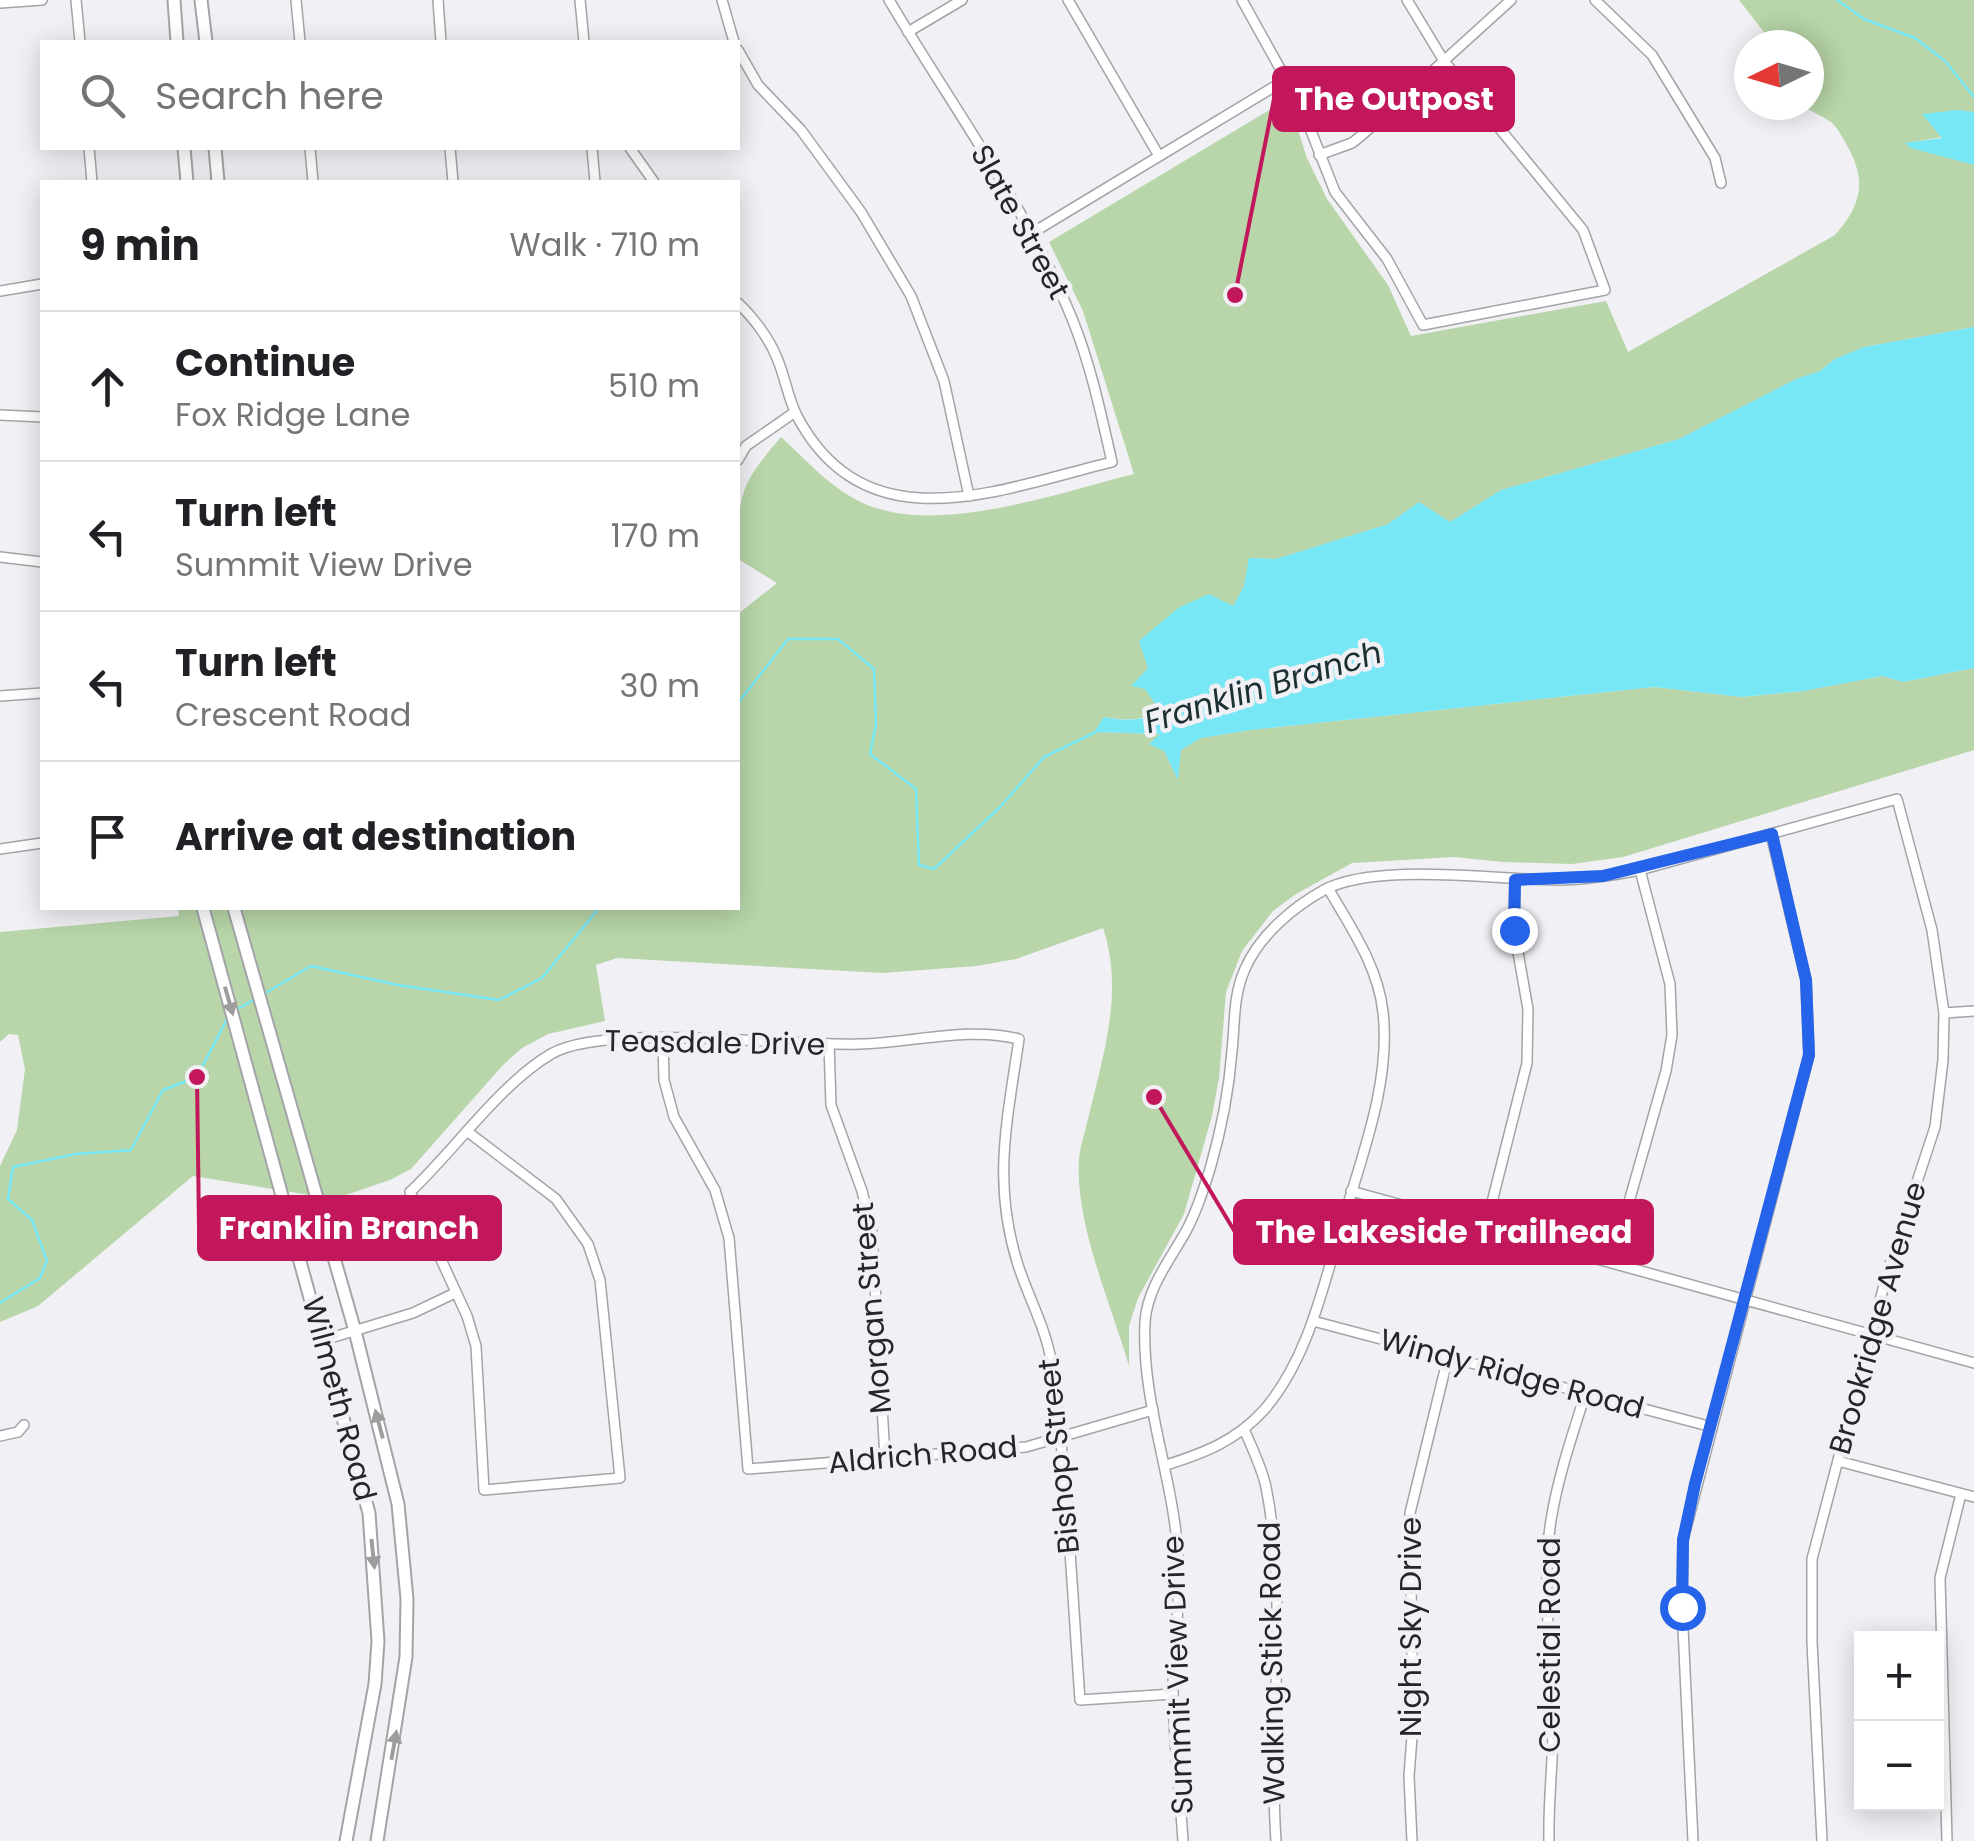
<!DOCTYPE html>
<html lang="en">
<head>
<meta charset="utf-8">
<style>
	body { margin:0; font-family:Poppins,sans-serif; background:#f2f2f2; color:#202124 }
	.controls { position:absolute; right:30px; bottom:30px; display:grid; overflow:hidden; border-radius:0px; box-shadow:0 5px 25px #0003 }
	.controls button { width:90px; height:90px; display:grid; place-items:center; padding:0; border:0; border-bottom:2px solid #e0e0e0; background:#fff; color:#202124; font:50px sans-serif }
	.compass { position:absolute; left:1734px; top:30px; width:90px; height:90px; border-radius:50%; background:#fff; box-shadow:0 5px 25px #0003; rotate:265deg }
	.stop { position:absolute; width:30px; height:30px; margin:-22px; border:8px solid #2563eb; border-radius:50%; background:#fff }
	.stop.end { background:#2563eb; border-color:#fff; box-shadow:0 2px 10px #0008 }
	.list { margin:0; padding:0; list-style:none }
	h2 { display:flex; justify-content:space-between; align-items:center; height:130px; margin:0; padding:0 40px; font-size:42px }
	h2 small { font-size:32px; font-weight:400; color:#757577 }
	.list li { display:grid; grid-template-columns:65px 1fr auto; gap:30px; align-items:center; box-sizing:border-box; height:150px; padding:0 40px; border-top:2px solid #e0e0e0 }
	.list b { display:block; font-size:38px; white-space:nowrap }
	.list p { margin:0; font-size:32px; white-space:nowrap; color:#757577 }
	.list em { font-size:32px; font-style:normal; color:#757577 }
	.icon { flex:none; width:55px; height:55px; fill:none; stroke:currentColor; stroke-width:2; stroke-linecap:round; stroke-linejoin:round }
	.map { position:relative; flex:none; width:1974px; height:1841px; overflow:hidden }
	.search { position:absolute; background:#fff; box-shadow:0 5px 25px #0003; left:40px; top:40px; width:700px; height:110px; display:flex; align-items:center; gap:25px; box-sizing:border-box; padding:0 35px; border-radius:0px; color:#757577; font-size:38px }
	.panel { position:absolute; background:#fff; box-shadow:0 5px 25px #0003; left:40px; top:180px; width:700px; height:730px; border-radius:0px }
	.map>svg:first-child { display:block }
</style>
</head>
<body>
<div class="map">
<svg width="1974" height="1841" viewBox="0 0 1974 1841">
	<rect width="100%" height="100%" fill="#f0f0f5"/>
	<!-- green -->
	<path fill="#b8d6a9" d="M1739,0H1974V112L1956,110L1923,115L1943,137L1906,143L1974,165V327L1864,347L1835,359L1820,371L1796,379L1679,439L1501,490L1450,522L1419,502L1388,524L1276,559L1250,558L1244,586L1233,607L1148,668L1145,689L1162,712C1142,720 1126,721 1105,717L1095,732L1161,734L1150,743L1164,751L1177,778L1181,750L1201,738L1251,730L1654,687L1742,697L1804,691L1882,676L1903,682L1974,668V750L1623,857L1572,864L1503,862L1454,857L1352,863L1296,894L1273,911L1242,951L1226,992L1219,1078L1212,1116L1184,1214L1138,1298L1129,1326V1366C1111,1303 1075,1225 1079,1159C1080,1145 1086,1129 1089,1115C1104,1052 1124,991 1103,928L1016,959L976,966L882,973L617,958L596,965L605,1021L548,1034L522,1048L503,1065L411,1169L390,1180L334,1199L193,1176L38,1306L0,1322V1166L17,1130L25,1069L18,1035L9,1034L0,1042V932L179,916L178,908H738V614L777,583L738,559C738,494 739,486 781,437C804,458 826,483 853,498C927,541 1056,493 1134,474L1083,311L1049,242L1288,99L1307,158L1327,199L1388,285L1411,336L1606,301L1628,352L1835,235C1863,204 1867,178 1845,142C1841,135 1837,127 1831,122C1822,116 1812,112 1803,106L1809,105V45H1774Z"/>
	<!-- water -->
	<g fill="#77e6f5">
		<path d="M1957,110L1974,112V165L1911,148L1905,143L1942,138L1922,114Z"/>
		<path d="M1974,327V668L1903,682L1882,676L1804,691L1742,697L1654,687L1251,730L1201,738L1181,750L1178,780L1164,751L1149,744L1160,734L1094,732L1104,717C1125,721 1141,721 1161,712L1145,689L1131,686L1148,668L1139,641L1178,608L1209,594L1233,606L1244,586L1249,558L1276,559L1388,524L1419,502L1450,522L1501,490L1679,439L1796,379L1820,371L1835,359L1864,347Z"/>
	</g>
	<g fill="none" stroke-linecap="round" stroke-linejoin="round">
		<!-- stream -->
		<g stroke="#77e6f5" stroke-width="2.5">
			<path d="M1837,0L1864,19L1915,38L1945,61L1974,97"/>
			<path d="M738,703L788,639H838L874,669L876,724L870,754L916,789L919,865L934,869L1000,807L1044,757L1096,732"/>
			<path d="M262,995L311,966L398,985L499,1000L542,978L599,908"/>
			<path d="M236,1010L255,999"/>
			<path d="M0,1303L40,1278L47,1261L32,1220L8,1199L13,1167L76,1154L131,1150L163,1090L197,1077L227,1019"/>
		</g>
		<!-- minor casing -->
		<g stroke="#a3a4a8" stroke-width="12">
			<g id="minor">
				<path d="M76,0L80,42"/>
				<path d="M296,0L300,42"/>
				<path d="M438,0L441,42"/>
				<path d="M580,0L584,42"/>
				<path d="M722,0L734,42"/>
				<path d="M1068,0L1159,156"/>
				<path d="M1242,0L1302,108L1335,192L1387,259L1423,325L1605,290L1583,230L1444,61L1407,0"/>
				<path d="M1595,0L1652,55L1715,158L1721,183"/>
				<path d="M0,3L42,0"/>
				<path d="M908,32L962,0"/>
				<path d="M738,50L758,85L801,130L861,212L911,296L944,381L969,496"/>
				<path d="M89,148L92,182"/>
				<path d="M310,148L313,182"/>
				<path d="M450,148L453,182"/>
				<path d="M592,148L595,182"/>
				<path d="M630,148L654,182"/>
				<path d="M1319,155L1352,143L1362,135L1511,0"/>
				<path d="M1032,233L1287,79"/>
				<path d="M0,291L42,284"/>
				<path d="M738,303C753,317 769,338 777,358C785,377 788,398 797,416C866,547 1000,489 1112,462C1101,414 1091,366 1073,321C1027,207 951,105 889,0"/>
				<path d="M0,415L42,417"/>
				<path d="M738,460L746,446L795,412"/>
				<path d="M0,557L42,562"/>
				<path d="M0,696L42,693"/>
				<path d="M0,849L42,843"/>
				<path d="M1944,1013L1974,1011"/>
				<path d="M663,1039L664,1080L674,1117L715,1190L729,1238L748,1469L1026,1447L1153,1410"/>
				<path d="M829,1044L831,1105L862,1191L872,1232L885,1458"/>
				<path d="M468,1132L556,1199L588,1244L600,1280L620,1478L484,1490L476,1346L467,1316L410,1192C454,1151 500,1084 551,1054C606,1022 788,1047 860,1044C912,1043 968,1026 1019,1039C1007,1122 992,1183 1018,1265C1029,1299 1047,1330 1052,1366C1067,1476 1072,1588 1080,1700L1173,1694"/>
				<path d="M1351,1191L1974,1363"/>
				<path d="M1485,1230L1527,1063L1528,1009L1514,930L1515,879"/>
				<path d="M1612,1262L1666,1071L1672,1035L1670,984L1640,870"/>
				<path d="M1313,1321L1712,1427"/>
				<path d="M324,1340L413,1313L455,1293"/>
				<path d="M1244,1429C1252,1448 1262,1468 1266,1487C1289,1603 1268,1724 1276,1841"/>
				<path d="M0,1436L18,1432L24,1425"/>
				<path d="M1838,1461L1974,1497"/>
				<path d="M1166,1465C1204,1453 1236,1441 1264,1410C1309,1358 1323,1285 1343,1221C1362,1155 1391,1082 1383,1012C1378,966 1351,928 1328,888"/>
				<path d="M1183,1841C1180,1793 1174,1745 1173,1697C1172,1650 1182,1602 1178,1554C1173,1476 1141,1400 1145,1322C1147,1289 1169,1261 1185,1233C1196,1213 1203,1191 1210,1169C1221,1131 1229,1090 1232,1051C1235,1023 1233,995 1245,969C1259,936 1293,907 1324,890C1377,862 1496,880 1557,880C1585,880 1613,875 1640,870L1897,799L1932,930L1944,1013L1943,1060L1935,1127L1888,1270L1812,1559V1642L1822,1841"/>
				<path d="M1412,1841L1409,1776L1413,1723L1410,1513L1448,1357"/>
				<path d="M1549,1841C1548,1802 1553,1765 1553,1726C1552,1663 1541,1581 1551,1520C1558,1477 1572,1436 1585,1395"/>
				<path d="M1693,1841L1682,1607L1683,1540L1809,1055L1806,980L1771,834"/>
				<path d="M1947,1841L1940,1578L1961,1494"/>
			</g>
		</g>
		<!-- tertiary casing -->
		<g stroke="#a3a4a8" stroke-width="15">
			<g id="tertiary">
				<path d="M174,0L177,42"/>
				<path d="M201,0L206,42"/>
				<path d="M184,148L187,182"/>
				<path d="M215,148L218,182"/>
				<path d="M203,908L369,1513L378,1641L375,1684L346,1841"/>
				<path d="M234,908L355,1331L398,1504L407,1599L406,1657L377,1841"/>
			</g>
		</g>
		<!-- minor -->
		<use href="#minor" stroke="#fff" stroke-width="9"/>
		<!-- tertiary -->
		<use href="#tertiary" stroke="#fff" stroke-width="11"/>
	</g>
	<!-- one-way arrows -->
	<defs><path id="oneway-solid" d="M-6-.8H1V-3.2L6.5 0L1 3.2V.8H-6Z" transform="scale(2.5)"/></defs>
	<g fill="#9d9d9e">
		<use href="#oneway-solid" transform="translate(229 1001) rotate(74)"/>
		<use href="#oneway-solid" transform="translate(379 1424) rotate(-105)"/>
		<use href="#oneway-solid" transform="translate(373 1554) rotate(84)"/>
		<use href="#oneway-solid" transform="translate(394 1745) rotate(-80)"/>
	</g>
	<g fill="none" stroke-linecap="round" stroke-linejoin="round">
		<!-- route -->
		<path stroke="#2563eb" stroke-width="12" d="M1514,930L1515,880L1603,876L1772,834L1806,980L1809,1055L1695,1484L1683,1540L1682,1607"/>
	</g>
	<g text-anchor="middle" stroke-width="9" stroke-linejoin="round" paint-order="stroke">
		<!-- street labels -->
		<g font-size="30" fill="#262628" stroke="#f0f0f5">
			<text transform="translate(1020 222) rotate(61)" y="10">Slate Street</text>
			<text transform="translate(715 1043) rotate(1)" y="10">Teasdale Drive</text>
			<text transform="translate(872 1308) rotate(-95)" y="10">Morgan Street</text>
			<text transform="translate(1878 1318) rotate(-74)" y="10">Brookridge Avenue</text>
			<text transform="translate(1512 1374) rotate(15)" y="10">Windy Ridge Road</text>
			<text transform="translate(339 1399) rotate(75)" y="10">Wilmeth Road</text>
			<text transform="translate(923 1455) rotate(-5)" y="10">Aldrich Road</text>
			<text transform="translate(1059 1456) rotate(-96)" y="10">Bishop Street</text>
			<text transform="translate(1411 1627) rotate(-90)" y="10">Night Sky Drive</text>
			<text transform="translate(1550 1645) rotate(-90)" y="10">Celestial Road</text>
			<text transform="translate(1272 1663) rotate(-91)" y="10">Walking Stick Road</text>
			<text transform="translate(1178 1675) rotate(-92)" y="10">Summit View Drive</text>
		</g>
		<!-- water labels -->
		<g font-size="32" font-style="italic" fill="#1c3033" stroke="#f0f0f5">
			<text transform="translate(1263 687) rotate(-17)" y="11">Franklin Branch</text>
		</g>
	</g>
	<!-- callouts -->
	<path fill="none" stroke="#c2185b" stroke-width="4" d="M1235 295L1274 99M197 1077L199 1228M1154 1097L1235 1232"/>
	<g fill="#c2185b" stroke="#f0f0f5" stroke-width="4">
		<circle cx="1235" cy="295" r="10"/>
		<circle cx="197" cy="1077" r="10"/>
		<circle cx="1154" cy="1097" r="10"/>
	</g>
	<g fill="#c2185b" stroke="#c2185b" stroke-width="4">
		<rect x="1274" y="68" width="239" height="62" rx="10"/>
		<rect x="199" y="1197" width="301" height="62" rx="10"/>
		<rect x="1235" y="1201" width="417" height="62" rx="10"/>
	</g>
	<g font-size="32" text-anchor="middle" font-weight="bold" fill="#fff">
		<text x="1394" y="110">The Outpost</text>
		<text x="349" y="1239">Franklin Branch</text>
		<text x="1444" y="1243">The Lakeside Trailhead</text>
	</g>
</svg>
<div class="controls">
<button>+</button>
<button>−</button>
</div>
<svg class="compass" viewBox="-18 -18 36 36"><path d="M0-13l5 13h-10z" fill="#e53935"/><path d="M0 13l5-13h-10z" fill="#757577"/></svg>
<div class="stop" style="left:1682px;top:1607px"></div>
<div class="stop end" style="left:1514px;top:930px"></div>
<div class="search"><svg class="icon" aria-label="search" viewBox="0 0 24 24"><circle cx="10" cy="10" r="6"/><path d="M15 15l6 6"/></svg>Search here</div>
<section class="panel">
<h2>9 min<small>Walk · 710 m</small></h2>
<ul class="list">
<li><svg class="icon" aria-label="ahead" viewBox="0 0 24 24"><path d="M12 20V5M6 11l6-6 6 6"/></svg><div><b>Continue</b><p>Fox Ridge Lane</p></div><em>510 m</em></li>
<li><svg class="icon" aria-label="left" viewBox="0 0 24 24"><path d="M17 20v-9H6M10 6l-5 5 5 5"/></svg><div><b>Turn left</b><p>Summit View Drive</p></div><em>170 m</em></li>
<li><svg class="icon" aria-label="left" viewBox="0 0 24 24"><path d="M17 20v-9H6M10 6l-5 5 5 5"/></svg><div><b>Turn left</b><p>Crescent Road</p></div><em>30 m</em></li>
<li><svg class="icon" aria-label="arrive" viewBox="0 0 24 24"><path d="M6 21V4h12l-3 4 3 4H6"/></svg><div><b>Arrive at destination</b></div></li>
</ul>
</section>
</div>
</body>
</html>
